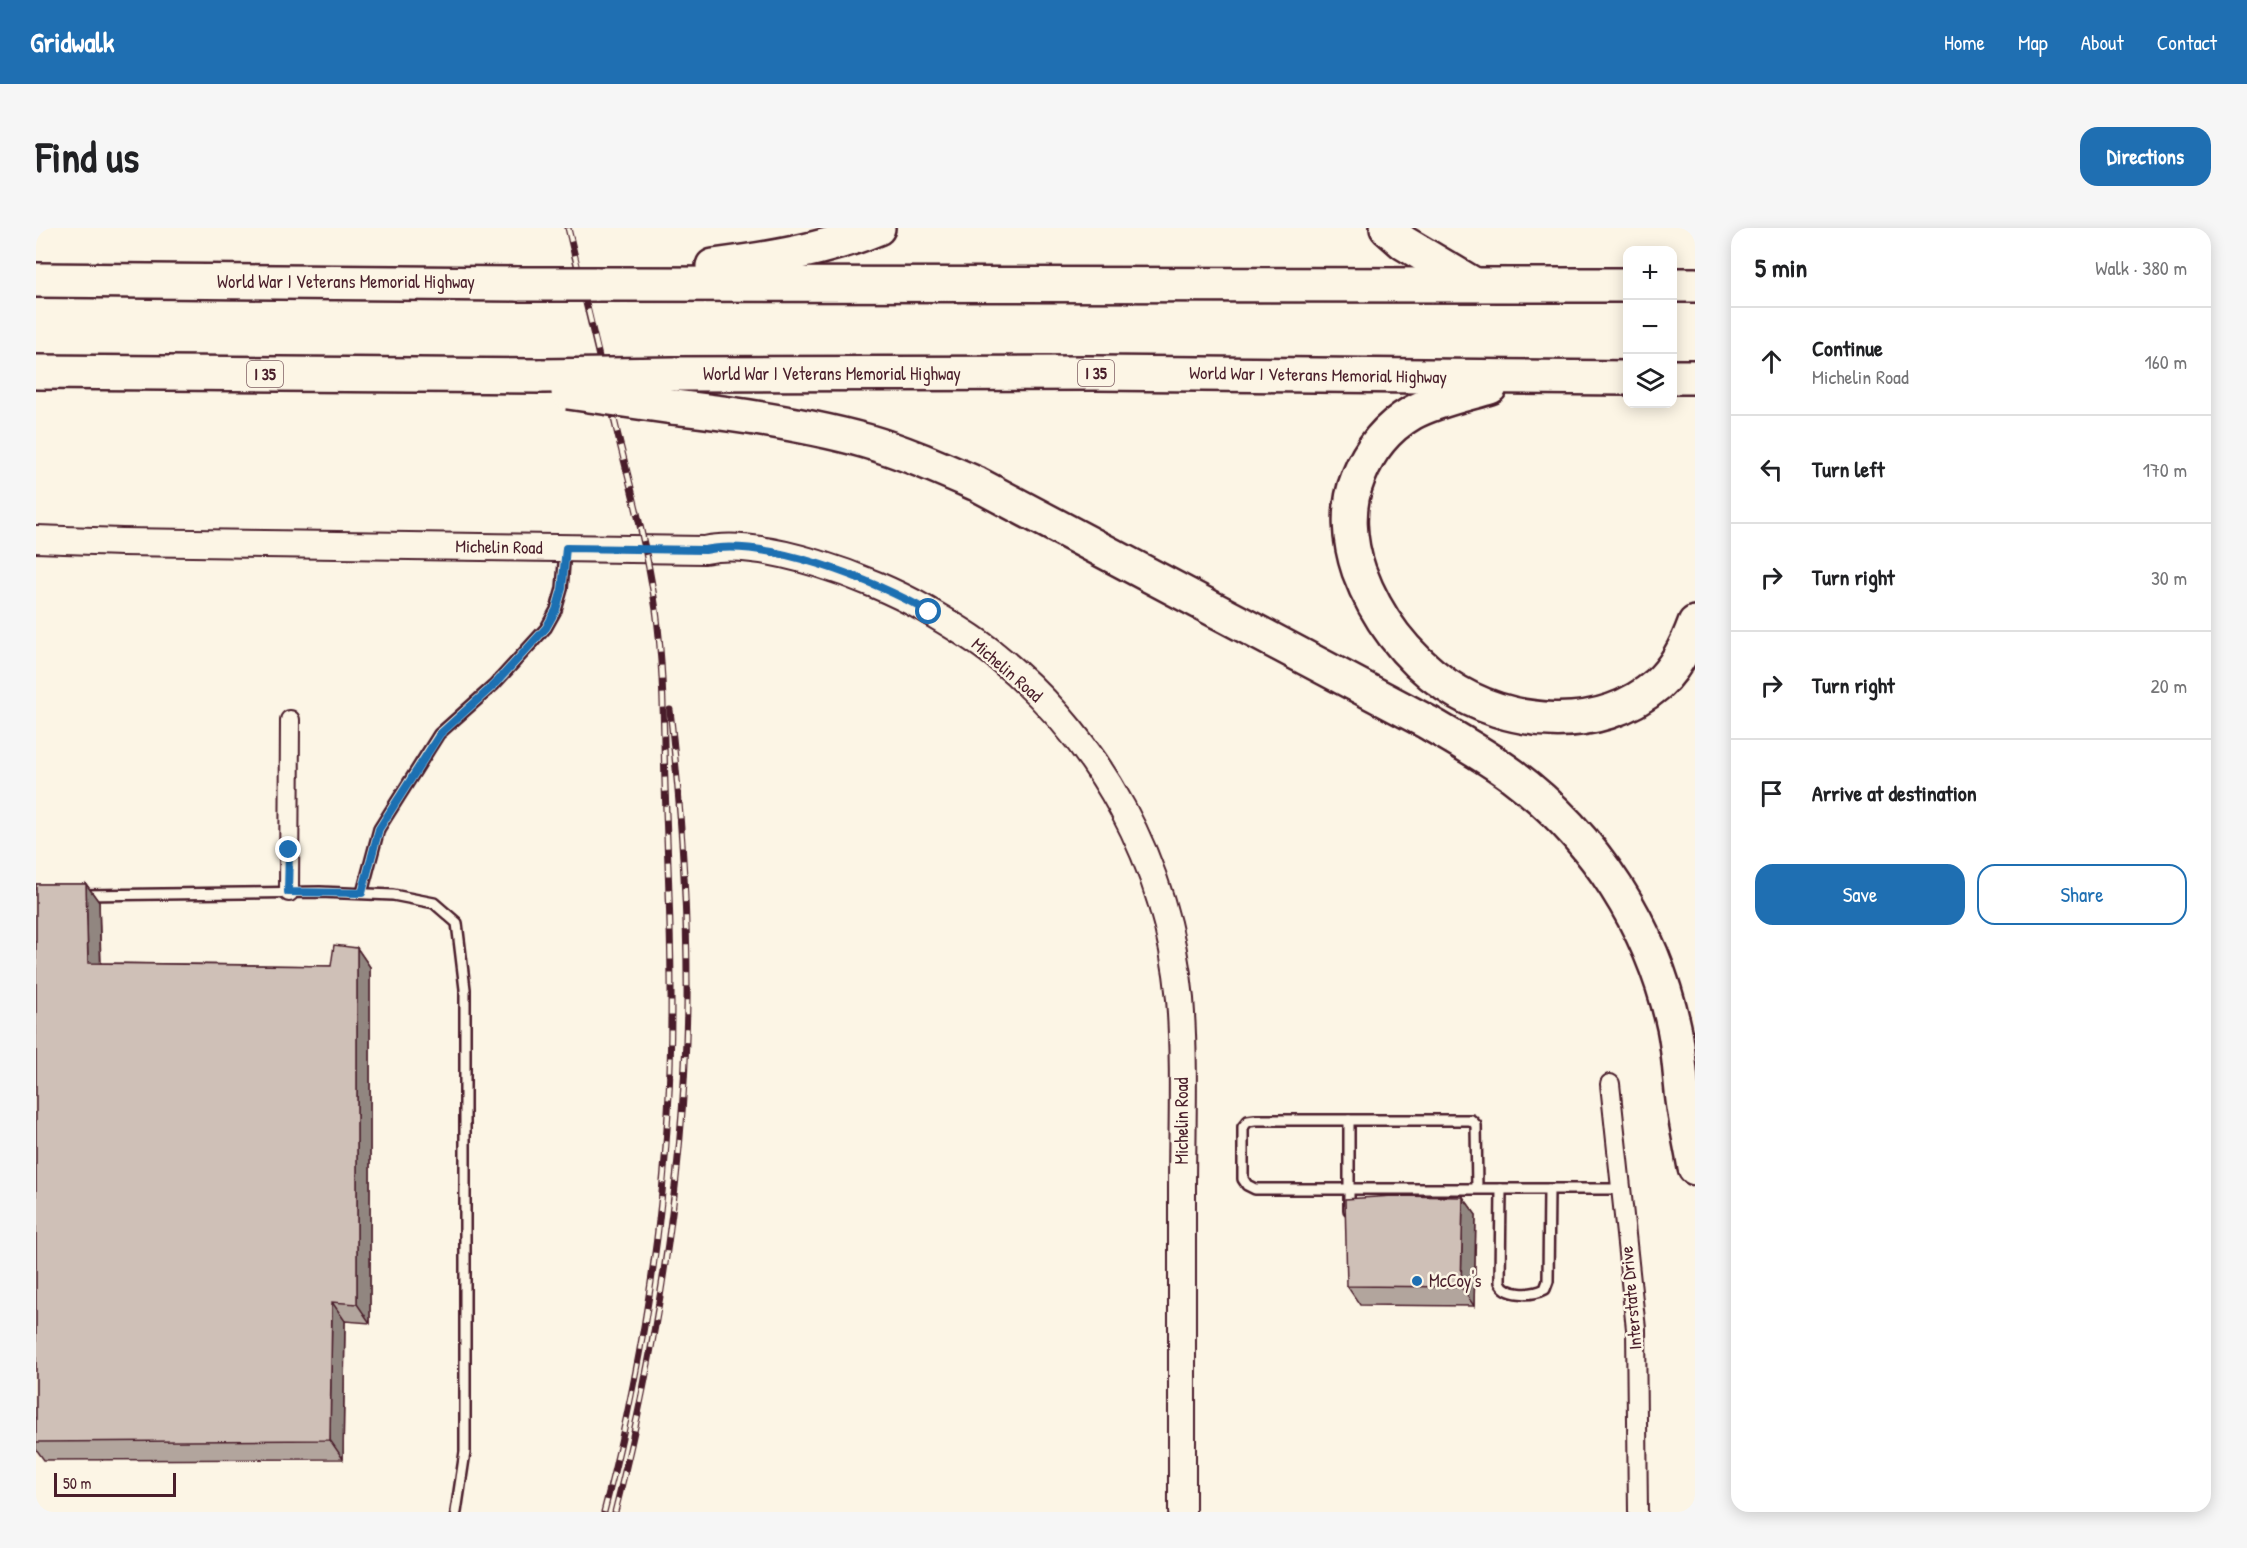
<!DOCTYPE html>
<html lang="en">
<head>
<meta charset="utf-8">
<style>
	body { margin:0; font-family:"Patrick Hand",sans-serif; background:#f6f6f6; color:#202124 }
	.controls { position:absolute; right:18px; top:18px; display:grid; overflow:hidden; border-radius:12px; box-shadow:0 3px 15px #0003 }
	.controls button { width:54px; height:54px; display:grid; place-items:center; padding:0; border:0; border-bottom:2px solid #e0e0e0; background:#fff; color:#202124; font:30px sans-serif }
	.scale { position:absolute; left:18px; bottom:15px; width:122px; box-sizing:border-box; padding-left:6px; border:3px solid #4a1f2b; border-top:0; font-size:16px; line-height:21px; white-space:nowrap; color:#4a1f2b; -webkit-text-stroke:4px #fcf5e5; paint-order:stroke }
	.stop { position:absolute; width:18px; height:18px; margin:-14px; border:4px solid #1f6fb2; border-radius:50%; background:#fff }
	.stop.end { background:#1f6fb2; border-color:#fff; box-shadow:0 2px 6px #0008 }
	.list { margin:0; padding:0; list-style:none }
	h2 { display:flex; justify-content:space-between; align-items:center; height:78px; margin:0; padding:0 24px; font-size:26px }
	h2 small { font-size:20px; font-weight:400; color:#757577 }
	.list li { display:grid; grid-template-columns:39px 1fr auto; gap:18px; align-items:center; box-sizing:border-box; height:108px; padding:0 24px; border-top:2px solid #e0e0e0 }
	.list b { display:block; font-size:22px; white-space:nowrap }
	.list p { margin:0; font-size:20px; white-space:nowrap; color:#757577 }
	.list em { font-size:20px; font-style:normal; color:#757577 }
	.actions { display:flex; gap:12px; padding:18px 24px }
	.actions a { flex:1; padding:14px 0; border:2px solid #1f6fb2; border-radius:18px; text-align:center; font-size:21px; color:#1f6fb2 }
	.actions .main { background:#1f6fb2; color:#fff }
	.icon { flex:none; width:33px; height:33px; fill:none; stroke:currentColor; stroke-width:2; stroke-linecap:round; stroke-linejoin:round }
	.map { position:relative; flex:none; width:1659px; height:1284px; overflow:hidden; border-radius:18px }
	header { display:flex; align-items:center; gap:36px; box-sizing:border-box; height:84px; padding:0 30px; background:#1f6fb2; color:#fff }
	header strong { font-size:28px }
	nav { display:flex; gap:33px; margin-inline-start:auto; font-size:21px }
	.intro { display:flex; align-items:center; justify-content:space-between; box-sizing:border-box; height:144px; padding:0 36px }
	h1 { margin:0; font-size:42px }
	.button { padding:15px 27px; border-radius:18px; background:#1f6fb2; color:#fff; font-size:21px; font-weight:700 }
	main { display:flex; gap:36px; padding:0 36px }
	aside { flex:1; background:#fff; border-radius:18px; box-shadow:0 3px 15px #0003 }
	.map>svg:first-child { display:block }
</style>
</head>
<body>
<header>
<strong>Gridwalk</strong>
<nav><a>Home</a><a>Map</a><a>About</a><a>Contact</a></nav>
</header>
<div class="intro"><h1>Find us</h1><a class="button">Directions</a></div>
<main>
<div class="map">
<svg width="1659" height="1284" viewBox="0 0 1659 1284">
	<rect width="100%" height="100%" fill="#fcf5e5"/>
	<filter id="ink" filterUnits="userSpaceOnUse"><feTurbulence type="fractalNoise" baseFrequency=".0167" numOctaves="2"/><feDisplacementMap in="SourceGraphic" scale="12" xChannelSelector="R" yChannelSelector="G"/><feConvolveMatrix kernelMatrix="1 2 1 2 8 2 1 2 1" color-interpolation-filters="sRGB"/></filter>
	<g filter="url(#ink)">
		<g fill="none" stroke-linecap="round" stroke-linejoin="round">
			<!-- lane casing -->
			<g stroke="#4a1f2b" stroke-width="14">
				<g id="lane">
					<path d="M326,665L343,601L403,506L458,457L510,400L520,382L526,361L529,322"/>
					<path d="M47,667L284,664L357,667L398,675L421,695L429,761V1224L420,1284"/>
					<path d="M1313,892V982"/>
					<path d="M1441,961L1440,897L1435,892H1219L1212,893L1207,899V951L1211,957L1219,961H1584"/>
					<path d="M1465,961L1464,1054C1470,1068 1496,1068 1509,1061L1512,1053L1513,961"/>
				</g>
			</g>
			<!-- street casing -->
			<g stroke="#4a1f2b" stroke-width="22">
				<g id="street">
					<path d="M253,664L254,492"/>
					<path d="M1574,856L1600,1101L1602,1284"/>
				</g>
			</g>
			<!-- secondary casing -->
			<g stroke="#4a1f2b" stroke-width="30">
				<path id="secondary" d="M0,311L86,314L669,322C726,309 837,351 887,380C911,394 937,409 959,427C1065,513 1131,635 1144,771C1149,835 1146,900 1146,963C1146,1070 1146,1177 1146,1284"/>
			</g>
			<!-- highway casing -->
			<g stroke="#4a1f2b" stroke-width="38">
				<g id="highway">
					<path d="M1351,0L1368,15L1437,56"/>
					<path d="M677,38C733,31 789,22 842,0"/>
					<path d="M0,52L483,56"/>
					<path d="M559,56L1592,57"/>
					<path d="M1636,57H1659"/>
					<path d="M0,144L506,148"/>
					<path d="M638,146L1059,145L1592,150"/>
					<path d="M1636,149H1659"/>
					<path d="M1454,159C1430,166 1397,173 1376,185C1350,200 1333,222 1322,250C1310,279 1313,314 1323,343C1340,389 1370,429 1410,457C1472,499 1563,507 1622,456C1640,440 1651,417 1659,395"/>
					<path d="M637,179C700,186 769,196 830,213C868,224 904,240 941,256L1391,494C1420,511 1449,527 1476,547C1559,609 1616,699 1638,799C1643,823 1644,848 1647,872C1650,895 1655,917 1659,940"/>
				</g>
			</g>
			<!-- lane -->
			<use href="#lane" stroke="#fcf5e5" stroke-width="9"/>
			<!-- street -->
			<use href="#street" stroke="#fcf5e5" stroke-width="18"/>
			<!-- secondary -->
			<use href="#secondary" stroke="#fcf5e5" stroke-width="26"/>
			<!-- highway -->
			<use href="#highway" stroke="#fcf5e5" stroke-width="33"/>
			<!-- rail casing -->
			<g stroke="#4a1f2b" stroke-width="7">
				<g id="rail">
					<path d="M532,0C550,72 567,144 584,216C598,271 612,326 620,382C629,449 627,517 630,584C634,685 638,784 632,885C625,1020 602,1153 568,1284"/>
					<path d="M579,1284C621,1118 648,948 651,777C652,678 645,580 634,482"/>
				</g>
			</g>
			<!-- rail -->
			<use href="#rail" stroke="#fcf5e5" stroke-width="4.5" stroke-dasharray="14" stroke-linecap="butt"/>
			<!-- highway-bridge casing -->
			<g stroke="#4a1f2b" stroke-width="38" stroke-linecap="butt">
				<g id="highway-bridge">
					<path d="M483,56H559"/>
					<path d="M506,148L638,146"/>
					<path d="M532,164L637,179"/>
				</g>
			</g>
			<!-- highway-bridge -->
			<use href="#highway-bridge" stroke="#fcf5e5" stroke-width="33"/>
		</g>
		<!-- wall -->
		<g fill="#b2a59d" stroke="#4a1f2b" stroke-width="1.5">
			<path d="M0,656H50L63,674L65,735L295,738L321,720L334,739V1095L309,1093L307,1231L8,1232L0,1221Z"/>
			<path d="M1427,969L1440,987L1438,1078L1324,1077L1311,1058Z"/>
		</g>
		<!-- shaded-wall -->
		<g fill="#918680" stroke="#4a1f2b" stroke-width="1.5">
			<path d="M50,656L63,674L65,753L52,735Z"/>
			<path d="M321,720L334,739V1095L321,1076Z"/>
			<path d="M1427,969L1440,987L1438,1078L1425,1059Z"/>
			<path d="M296,1074L309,1093L307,1231L294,1212Z"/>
		</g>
		<!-- building -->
		<g fill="#cfc0b7" stroke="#4a1f2b" stroke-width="1.5">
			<path d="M0,656H50L52,735L295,738L298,717L321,720V1076L296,1074L294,1212L0,1214Z"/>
			<path d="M1357,968L1427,969L1425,1059L1311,1058L1309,971Z"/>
		</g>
	</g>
	<g fill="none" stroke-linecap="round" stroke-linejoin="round" filter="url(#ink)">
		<!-- route -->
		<path stroke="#1f6fb2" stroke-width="8" d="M253,622L252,664L326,665L343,601L404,506L458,457L510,400L520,382L526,361L530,320L669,322C730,309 841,353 893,384"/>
	</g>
	<!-- markers -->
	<circle fill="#1f6fb2" stroke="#fcf5e5" stroke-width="2" cx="1381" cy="1053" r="6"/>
	<g text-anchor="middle" stroke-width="5" stroke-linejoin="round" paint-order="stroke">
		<!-- shield labels -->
		<g fill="#fcf5e5" stroke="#7f5f63" stroke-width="1.5">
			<rect x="1042" y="132" width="36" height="26" rx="4.5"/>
			<rect x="211" y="133" width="36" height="26" rx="4.5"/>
		</g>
		<g font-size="16" font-weight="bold" fill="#4a1f2b">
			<text x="1060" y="151">I 35</text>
			<text x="229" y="152">I 35</text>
		</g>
		<!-- street labels -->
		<g font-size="18" fill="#4a1f2b" stroke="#fcf5e5">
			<text x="310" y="60">World War I Veterans Memorial Highway</text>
			<text x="796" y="152">World War I Veterans Memorial Highway</text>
			<text transform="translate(1282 147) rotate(1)" y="6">World War I Veterans Memorial Highway</text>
			<text transform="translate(463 319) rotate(1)" y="6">Michelin Road</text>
			<text transform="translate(971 442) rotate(41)" y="6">Michelin Road</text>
			<text transform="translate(1146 893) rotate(-90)" y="6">Michelin Road</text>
			<text transform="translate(1595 1070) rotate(-95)" y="6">Interstate Drive</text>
		</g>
		<!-- poi labels -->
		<g font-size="18" fill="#4a1f2b" stroke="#fcf5e5" text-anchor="start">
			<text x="1393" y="1059">McCoy's</text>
		</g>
	</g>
</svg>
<div class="controls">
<button>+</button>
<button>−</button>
<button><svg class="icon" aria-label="layers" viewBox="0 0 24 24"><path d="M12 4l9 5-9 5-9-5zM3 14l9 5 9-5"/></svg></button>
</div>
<div class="scale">50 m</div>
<div class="stop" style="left:893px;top:384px"></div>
<div class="stop end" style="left:253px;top:622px"></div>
</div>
<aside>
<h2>5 min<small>Walk · 380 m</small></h2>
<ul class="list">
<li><svg class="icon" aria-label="ahead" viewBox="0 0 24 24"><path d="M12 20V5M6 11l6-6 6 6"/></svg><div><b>Continue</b><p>Michelin Road</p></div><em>160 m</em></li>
<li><svg class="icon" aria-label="left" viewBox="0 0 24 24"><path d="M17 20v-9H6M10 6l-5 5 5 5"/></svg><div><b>Turn left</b></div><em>170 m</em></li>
<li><svg class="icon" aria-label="right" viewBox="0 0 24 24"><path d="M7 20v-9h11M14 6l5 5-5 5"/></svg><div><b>Turn right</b></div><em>30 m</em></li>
<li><svg class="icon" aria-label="right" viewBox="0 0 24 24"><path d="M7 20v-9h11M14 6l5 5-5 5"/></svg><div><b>Turn right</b></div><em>20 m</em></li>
<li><svg class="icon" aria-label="arrive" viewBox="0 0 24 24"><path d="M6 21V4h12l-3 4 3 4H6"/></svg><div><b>Arrive at destination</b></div></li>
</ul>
<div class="actions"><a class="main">Save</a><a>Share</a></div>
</aside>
</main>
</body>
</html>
